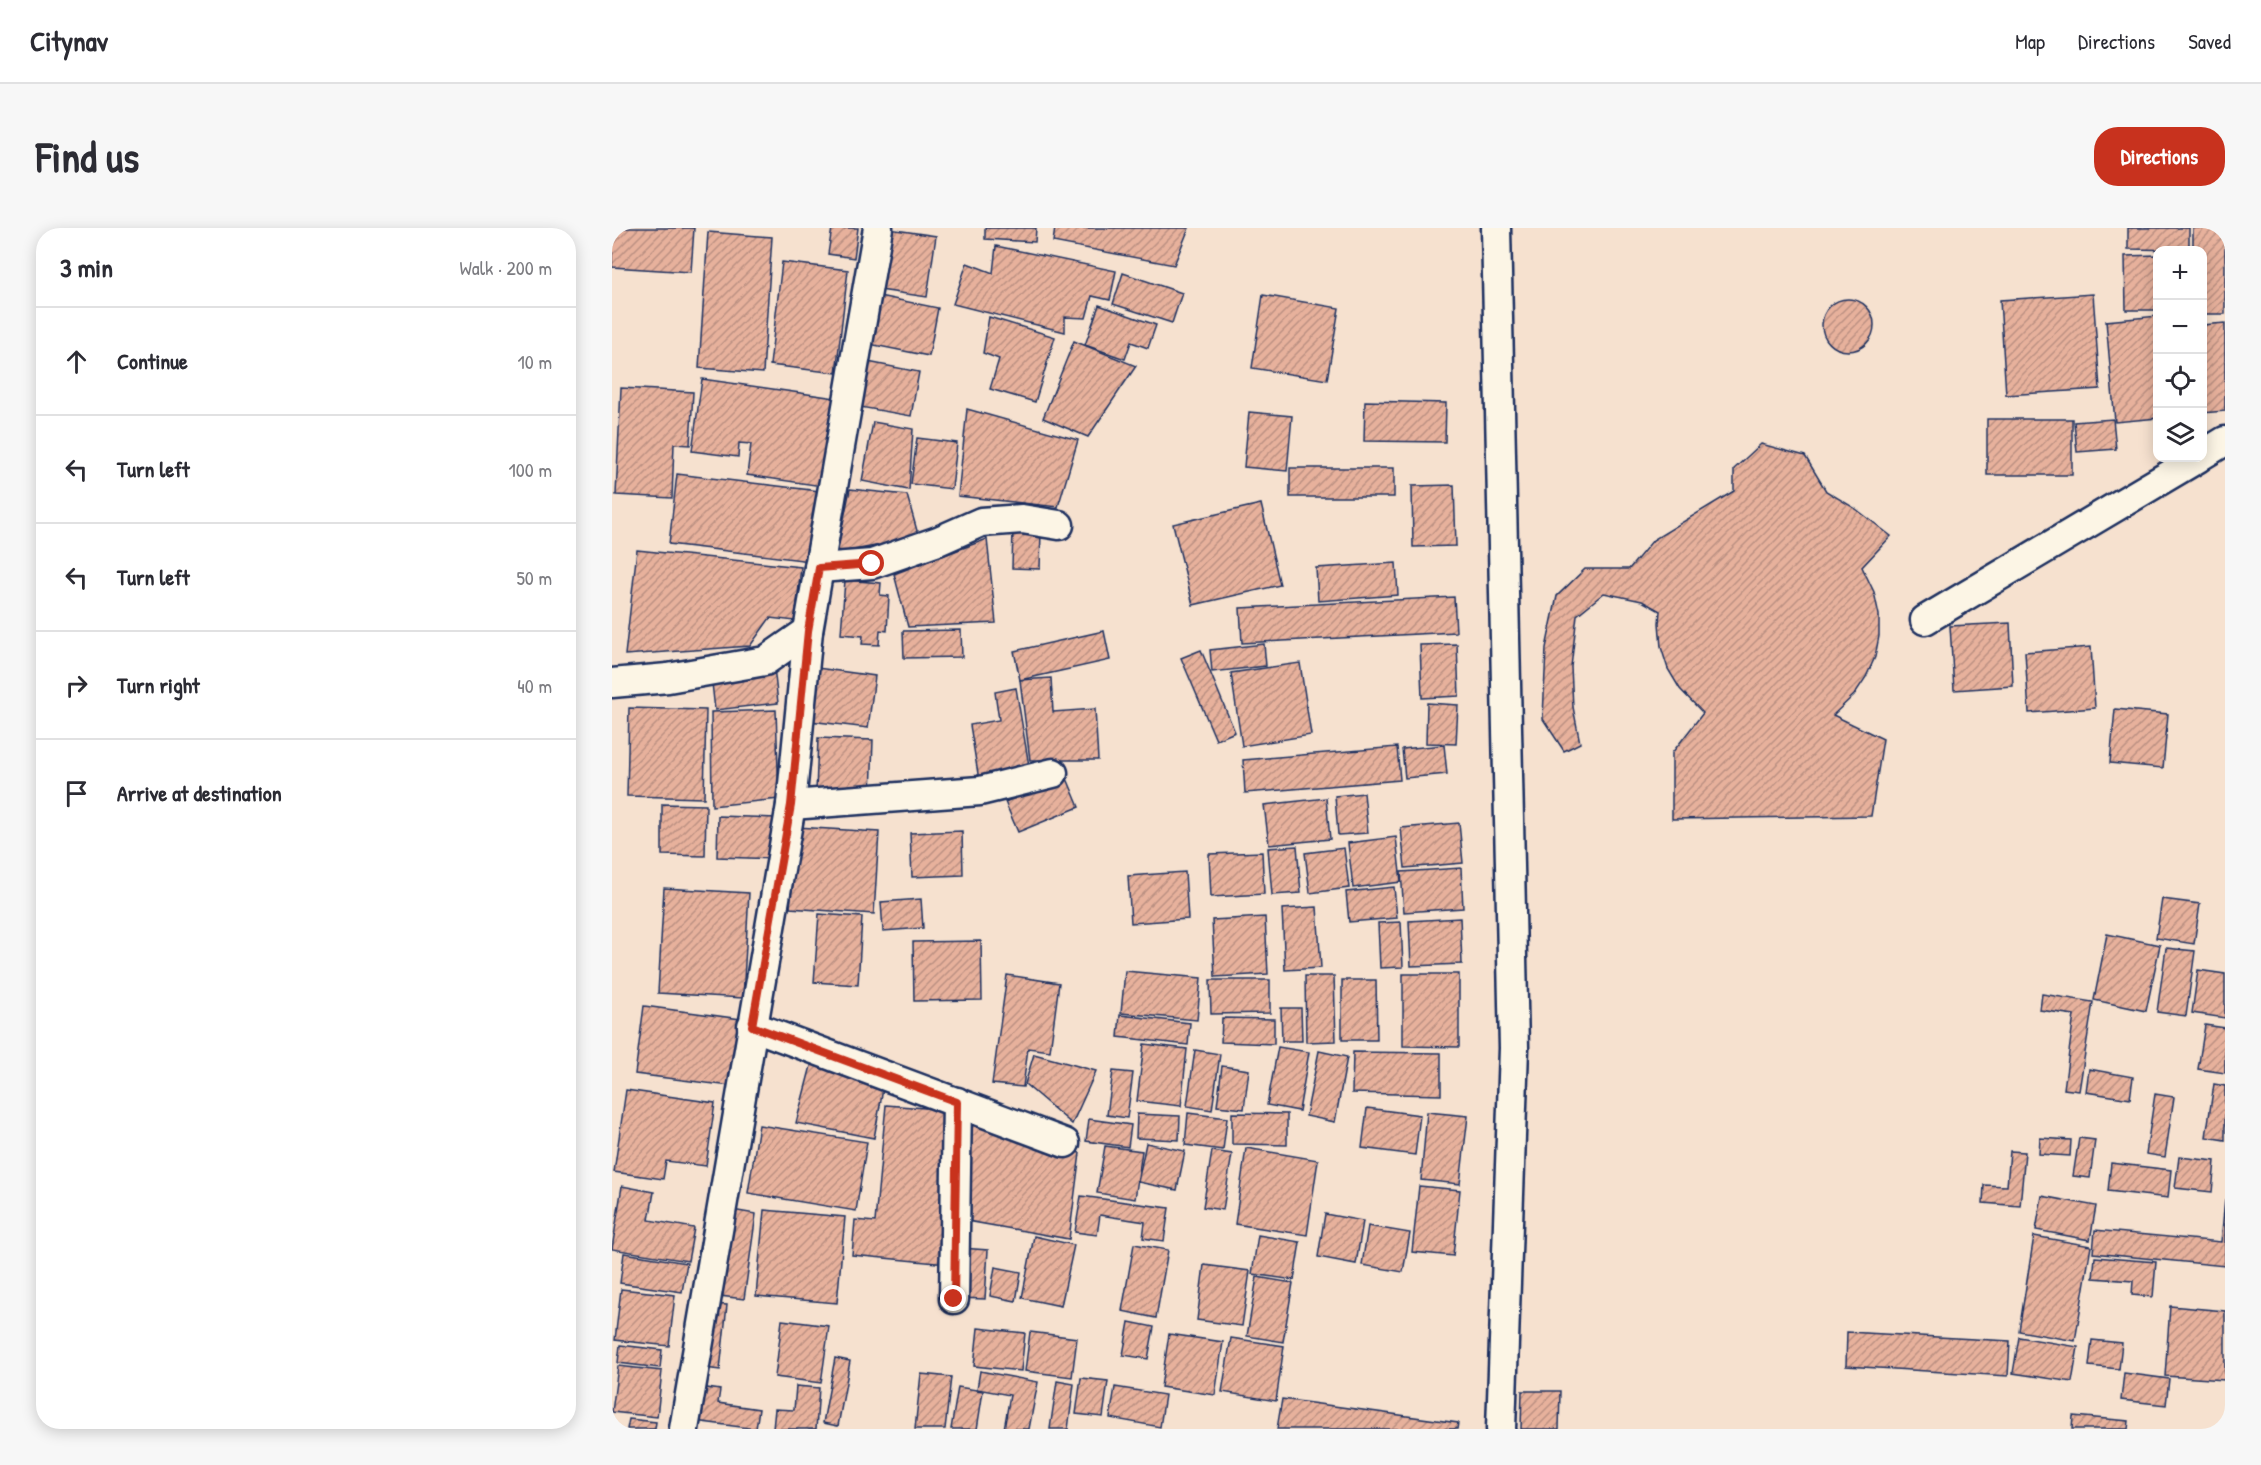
<!DOCTYPE html>
<html lang="en">
<head>
<meta charset="utf-8">
<style>
	body { margin:0; font-family:"Patrick Hand",sans-serif; background:#f7f7f7; color:#2b2b33 }
	.controls { position:absolute; right:18px; top:18px; display:grid; overflow:hidden; border-radius:12px; box-shadow:0 3px 15px #0003 }
	.controls button { width:54px; height:54px; display:grid; place-items:center; padding:0; border:0; border-bottom:2px solid #e1e1e2; background:#fff; color:#2b2b33; font:30px sans-serif }
	.stop { position:absolute; width:18px; height:18px; margin:-14px; border:4px solid #c8321e; border-radius:50%; background:#fff }
	.stop.end { background:#c8321e; border-color:#fff; box-shadow:0 2px 6px #0008 }
	.list { margin:0; padding:0; list-style:none }
	h2 { display:flex; justify-content:space-between; align-items:center; height:78px; margin:0; padding:0 24px; font-size:26px }
	h2 small { font-size:20px; font-weight:400; color:#7c7c81 }
	.list li { display:grid; grid-template-columns:39px 1fr auto; gap:18px; align-items:center; box-sizing:border-box; height:108px; padding:0 24px; border-top:2px solid #e1e1e2 }
	.list b { display:block; font-size:22px; white-space:nowrap }
	.list em { font-size:20px; font-style:normal; color:#7c7c81 }
	.icon { flex:none; width:33px; height:33px; fill:none; stroke:currentColor; stroke-width:2; stroke-linecap:round; stroke-linejoin:round }
	.map { position:relative; flex:none; width:1613px; height:1201px; overflow:hidden; border-radius:24px }
	header { display:flex; align-items:center; gap:36px; box-sizing:border-box; height:84px; padding:0 30px; background:#fff; border-bottom:2px solid #e1e1e2 }
	header strong { font-size:28px }
	nav { display:flex; gap:33px; margin-inline-start:auto; font-size:21px }
	.intro { display:flex; align-items:center; justify-content:space-between; box-sizing:border-box; height:144px; padding:0 36px }
	h1 { margin:0; font-size:42px }
	.button { padding:15px 27px; border-radius:24px; background:#c8321e; color:#fff; font-size:21px; font-weight:700 }
	main { display:flex; gap:36px; padding:0 36px }
	aside { flex:1; background:#fff; border-radius:24px; box-shadow:0 3px 15px #0003 }
	.map>svg:first-child { display:block }
</style>
</head>
<body>
<header>
<strong>Citynav</strong>
<nav><a>Map</a><a>Directions</a><a>Saved</a></nav>
</header>
<div class="intro"><h1>Find us</h1><a class="button">Directions</a></div>
<main>
<aside>
<h2>3 min<small>Walk · 200 m</small></h2>
<ul class="list">
<li><svg class="icon" aria-label="ahead" viewBox="0 0 24 24"><path d="M12 20V5M6 11l6-6 6 6"/></svg><div><b>Continue</b></div><em>10 m</em></li>
<li><svg class="icon" aria-label="left" viewBox="0 0 24 24"><path d="M17 20v-9H6M10 6l-5 5 5 5"/></svg><div><b>Turn left</b></div><em>100 m</em></li>
<li><svg class="icon" aria-label="left" viewBox="0 0 24 24"><path d="M17 20v-9H6M10 6l-5 5 5 5"/></svg><div><b>Turn left</b></div><em>50 m</em></li>
<li><svg class="icon" aria-label="right" viewBox="0 0 24 24"><path d="M7 20v-9h11M14 6l5 5-5 5"/></svg><div><b>Turn right</b></div><em>40 m</em></li>
<li><svg class="icon" aria-label="arrive" viewBox="0 0 24 24"><path d="M6 21V4h12l-3 4 3 4H6"/></svg><div><b>Arrive at destination</b></div></li>
</ul>
</aside>
<div class="map">
<svg width="1613" height="1201" viewBox="0 0 1613 1201">
	<defs>
		<pattern id="building-hatch" width="6" height="6" patternUnits="userSpaceOnUse" patternTransform="scale(1.5)"><rect width="6" height="6" fill="#e7b19c"/><path d="M-1 1l2-2M0 6l6-6M5 7l2-2" fill="none" stroke="#ba9082"/></pattern>
	</defs>
	<rect width="100%" height="100%" fill="#f6e1cf"/>
	<filter id="ink" filterUnits="userSpaceOnUse"><feTurbulence type="fractalNoise" baseFrequency=".0167" numOctaves="2"/><feDisplacementMap in="SourceGraphic" scale="12" xChannelSelector="R" yChannelSelector="G"/><feConvolveMatrix kernelMatrix="1 2 1 2 8 2 1 2 1" color-interpolation-filters="sRGB"/></filter>
	<g filter="url(#ink)">
		<!-- building -->
		<g fill="url(#building-hatch)" stroke="#1b2f5e" stroke-width="1.5">
			<path d="M0,0H82L79,44L0,39Z"/>
			<path d="M220,0H246L242,30L216,26Z"/>
			<path d="M373,0H424L423,14L373,11Z"/>
			<path d="M443,0H577L562,37L441,14Z"/>
			<path d="M1516,0H1577V22L1516,21Z"/>
			<path d="M1581,0H1613V86H1590V22H1581Z"/>
			<path d="M277,1L324,8L315,69L268,62Z"/>
			<path d="M96,4L160,9L151,145L87,140Z"/>
			<path d="M384,18L504,43L498,72L480,68L474,90L453,89V104L341,76L355,35L381,45Z"/>
			<path d="M1546,27V82H1514L1513,28Z"/>
			<path d="M170,34L236,42L224,145L158,137Z"/>
			<path d="M511,45L570,65L560,95L501,76Z"/>
			<path d="M1481,66L1488,161L1394,167L1388,72Z"/>
			<path d="M651,67L727,80L715,152L640,140Z"/>
			<path d="M267,68L326,80L317,128L257,116Z"/>
			<circle cx="1236" cy="97" r="26"/>
			<path d="M487,77L544,97L536,120L519,114L513,131L473,117Z"/>
			<path d="M1546,88V190L1503,194L1494,93Z"/>
			<path d="M377,89L443,109L423,174L378,161L387,131L371,125Z"/>
			<path d="M1613,95V183L1590,185V97Z"/>
			<path d="M462,113L524,138L476,209L431,190Z"/>
			<path d="M256,134L307,144L299,188L248,179Z"/>
			<path d="M90,151L223,170L210,258L135,247L139,216L127,215L126,229L80,223Z"/>
			<path d="M9,160L81,164L78,217L62,216L60,270L4,267Z"/>
			<path d="M753,173L834,175L833,214L752,213Z"/>
			<path d="M355,181L466,212L446,279L346,268Z"/>
			<path d="M637,184L680,188L675,243L632,239Z"/>
			<rect x="1375" y="191" width="85" height="56"/>
			<path d="M1501,191L1504,221L1465,224L1462,194Z"/>
			<path d="M261,194L301,201L297,262L250,253Z"/>
			<path d="M305,210L345,215L340,261L299,256Z"/>
			<path d="M1149,216L1193,228L1214,263L1244,281L1279,308L1250,339L1262,364L1267,387V408L1263,429L1254,449L1242,467L1221,487L1271,511L1259,588L1060,591V525L1091,485L1068,461L1056,441L1049,419L1047,395L1048,383L1030,373L992,365L965,387L959,439L961,479L968,515L952,523L931,491L934,420L945,368L973,341H1017L1041,312L1122,263V241Z"/>
			<rect x="678" y="240" width="104" height="29"/>
			<path d="M65,246L207,263L198,333L57,316Z"/>
			<path d="M842,257L844,318L801,319L800,258Z"/>
			<path d="M238,261L295,267L307,310L225,325Z"/>
			<path d="M649,276L668,357L581,377L561,296Z"/>
			<path d="M401,301L429,302L428,341L400,340Z"/>
			<path d="M375,311L384,395L296,399L282,346Z"/>
			<path d="M25,322L189,339L183,393L158,390L138,418L13,427Z"/>
			<path d="M784,335L786,367L706,373L704,340Z"/>
			<path d="M233,352L269,355L268,367L277,368L275,403L268,402L267,417L250,416L251,408L229,406Z"/>
			<path d="M842,369L844,404L630,415L628,380Z"/>
			<path d="M1398,395L1401,458L1342,462L1338,398Z"/>
			<path d="M349,402L350,429L292,430L291,403Z"/>
			<path d="M492,403L498,432L408,452L402,423Z"/>
			<path d="M652,416L654,438L600,444L598,422Z"/>
			<path d="M845,416L847,468L810,470L808,417Z"/>
			<path d="M1479,419L1483,480L1417,485L1413,424Z"/>
			<path d="M589,422L623,504L604,512L569,430Z"/>
			<path d="M688,435L699,507L630,518L619,445Z"/>
			<path d="M162,439L166,475L103,482L99,446Z"/>
			<path d="M205,440L263,448L256,500L198,493Z"/>
			<path d="M439,450L441,484L483,481L486,532H418L408,452Z"/>
			<path d="M404,460L418,544L367,552L358,497L387,492L383,464Z"/>
			<path d="M815,475L846,477L844,516L814,515Z"/>
			<path d="M17,480L94,482L92,570L15,568Z"/>
			<path d="M1503,481L1556,486L1551,540L1498,535Z"/>
			<path d="M164,482L167,571L100,578L99,484Z"/>
			<path d="M206,510L261,512L259,567L204,565Z"/>
			<path d="M832,517L835,546L793,550L790,521Z"/>
			<path d="M785,519L788,552L633,565L631,532Z"/>
			<path d="M454,548L467,579L406,604L393,574Z"/>
			<path d="M752,565L756,605L726,607L723,568Z"/>
			<path d="M714,570L718,611L657,617L652,577Z"/>
			<path d="M50,576L94,577L93,628L50,627Z"/>
			<path d="M106,588L165,590L164,631L105,629Z"/>
			<path d="M847,595L851,635L793,640L789,600Z"/>
			<path d="M184,599L267,604L262,686L178,680Z"/>
			<path d="M350,603L351,647L300,649L298,605Z"/>
			<path d="M784,609L789,654L741,660L736,615Z"/>
			<path d="M685,618L689,665L660,667L656,620Z"/>
			<path d="M732,620L737,660L698,665L693,625Z"/>
			<path d="M650,624L652,666L599,669L597,626Z"/>
			<path d="M849,640L851,680L792,684L789,644Z"/>
			<path d="M573,644L576,691L519,695L516,648Z"/>
			<path d="M782,659L785,690L737,694L734,664Z"/>
			<path d="M52,660L137,665L131,770L46,765Z"/>
			<path d="M309,671L311,700L271,703L269,674Z"/>
			<path d="M1550,671L1588,676L1582,716L1544,710Z"/>
			<path d="M705,679L709,740L673,742L670,681Z"/>
			<path d="M207,686L250,689L246,757L202,754Z"/>
			<path d="M653,689L656,746L603,749L600,692Z"/>
			<path d="M848,690L850,736L799,738L797,693Z"/>
			<path d="M789,694L791,739L768,740L766,695Z"/>
			<path d="M1495,706L1548,717L1534,783L1482,772Z"/>
			<path d="M369,713L370,772L302,773L301,714Z"/>
			<path d="M1554,720L1583,723L1574,788L1545,784Z"/>
			<path d="M1586,742L1613,746V790L1580,785Z"/>
			<path d="M513,743L589,750L585,792L509,785Z"/>
			<path d="M791,746H847V819L791,818Z"/>
			<path d="M395,747L447,755L438,823L416,820L411,859L380,856Z"/>
			<path d="M693,748H722L724,813L694,814Z"/>
			<path d="M598,752H658V785L599,786Z"/>
			<path d="M730,752H764L765,812H730Z"/>
			<path d="M1430,766L1481,774L1467,863L1452,861L1462,787L1428,782Z"/>
			<path d="M32,778L136,792L118,858L23,846Z"/>
			<path d="M669,780H689L690,813H670Z"/>
			<path d="M508,787L578,795L576,817L506,809Z"/>
			<path d="M610,790L662,791V816L609,814Z"/>
			<path d="M1593,797L1613,800V845L1586,841Z"/>
			<path d="M532,816L575,821L569,878L525,873Z"/>
			<path d="M666,819L697,824L687,883L655,877Z"/>
			<path d="M583,822L608,826L600,882L575,878Z"/>
			<path d="M707,823L735,829L723,894L694,888Z"/>
			<path d="M741,824L829,825V867L740,865Z"/>
			<path d="M422,826L484,843L460,896L413,856Z"/>
			<path d="M200,834L271,861L262,910L184,895Z"/>
			<path d="M610,838L637,842L632,881L605,878Z"/>
			<path d="M1477,841L1521,849L1518,871L1474,864Z"/>
			<path d="M501,843L521,845L515,890L495,887Z"/>
			<path d="M1602,856L1613,858V912L1594,909Z"/>
			<path d="M14,862L103,875L94,938L54,933L51,951L2,944Z"/>
			<path d="M1543,866L1562,869L1553,929L1534,926Z"/>
			<path d="M274,877L339,882L335,1036L240,1027L243,992L263,994Z"/>
			<path d="M755,880L808,887L803,927L750,920Z"/>
			<path d="M815,884L856,888L848,956L809,952Z"/>
			<path d="M576,885L615,890L611,922L573,917Z"/>
			<path d="M620,885L675,886V917L620,916Z"/>
			<path d="M525,886L568,888L567,912L524,910Z"/>
			<path d="M477,891L519,897L516,919L474,913Z"/>
			<path d="M353,894L468,925L457,1011L350,992Z"/>
			<path d="M147,897L255,914L244,983L136,965Z"/>
			<path d="M1428,910L1459,912L1458,928L1427,926Z"/>
			<path d="M1467,910L1483,912L1478,950L1461,948Z"/>
			<path d="M534,915L573,923L565,962L526,954Z"/>
			<path d="M493,918L530,923L523,971L485,965Z"/>
			<path d="M634,920L706,932L695,1007L623,996Z"/>
			<path d="M600,923L620,926L611,982L591,979Z"/>
			<path d="M1398,923L1413,924L1408,978L1371,975L1372,957L1395,958Z"/>
			<path d="M1567,929L1603,933L1600,964L1563,960Z"/>
			<path d="M1499,935L1559,942L1556,970L1496,963Z"/>
			<path d="M10,958L42,964L37,992L82,1000L76,1033L0,1021Z"/>
			<path d="M807,958L848,962L841,1028L800,1024Z"/>
			<path d="M469,968L557,980L552,1013L531,1010L533,994L488,987L485,1007L463,1004Z"/>
			<path d="M1430,968L1484,978L1478,1012L1424,1002Z"/>
			<path d="M1613,971V1038L1481,1025L1483,1002L1609,1014Z"/>
			<path d="M120,982L144,986L132,1071L108,1068Z"/>
			<path d="M152,982L233,989L225,1075L144,1068Z"/>
			<path d="M713,986L751,993L744,1036L706,1029Z"/>
			<path d="M756,998L798,1005L791,1044L750,1037Z"/>
			<path d="M646,1007L688,1014L682,1052L640,1046Z"/>
			<path d="M422,1008L462,1017L449,1078L410,1070Z"/>
			<path d="M1422,1008L1479,1018L1463,1113L1407,1103Z"/>
			<path d="M522,1016L556,1022L544,1090L510,1083Z"/>
			<path d="M349,1020L376,1022L373,1071L346,1070Z"/>
			<path d="M12,1025L75,1035L70,1064L8,1055Z"/>
			<path d="M1483,1029L1544,1034L1541,1069L1520,1067L1521,1053L1481,1050Z"/>
			<path d="M592,1037L638,1043L630,1098L585,1092Z"/>
			<path d="M383,1039L409,1044L404,1073L378,1068Z"/>
			<path d="M645,1049L681,1055L671,1114L635,1108Z"/>
			<path d="M9,1061L63,1067L57,1118L3,1112Z"/>
			<path d="M100,1076L115,1077L108,1142L93,1140Z"/>
			<path d="M1558,1078L1613,1083V1152L1553,1148Z"/>
			<path d="M170,1092L217,1098L209,1155L163,1149Z"/>
			<path d="M517,1094L542,1099L536,1131L511,1127Z"/>
			<path d="M366,1100L413,1105L409,1143L362,1138Z"/>
			<path d="M418,1104L465,1110L460,1149L413,1143Z"/>
			<path d="M1235,1104L1398,1113L1396,1148L1234,1138Z"/>
			<path d="M557,1106L611,1114L603,1167L549,1159Z"/>
			<path d="M1407,1109L1466,1119L1460,1154L1401,1145Z"/>
			<path d="M619,1110L672,1118L664,1173L610,1164Z"/>
			<path d="M1480,1112L1510,1115L1507,1141L1477,1138Z"/>
			<path d="M8,1117L50,1122L48,1140L6,1135Z"/>
			<path d="M223,1130L238,1133L226,1198L211,1195Z"/>
			<path d="M6,1138L50,1143L45,1189L0,1184Z"/>
			<path d="M368,1143L426,1154L417,1201H392L398,1167L365,1161Z"/>
			<path d="M1512,1145L1557,1151L1554,1177L1509,1172Z"/>
			<path d="M309,1146L339,1149L333,1201H303Z"/>
			<path d="M469,1150L496,1153L491,1189L464,1186Z"/>
			<path d="M445,1153L462,1156L456,1201H438Z"/>
			<path d="M184,1158L207,1160L204,1201H161L163,1181L182,1182Z"/>
			<path d="M88,1159L108,1162L106,1175L147,1181L144,1201L83,1193Z"/>
			<path d="M346,1159L371,1163L365,1201H339Z"/>
			<path d="M503,1159L553,1167L548,1199L498,1190Z"/>
			<path d="M910,1163H948L947,1201H909Z"/>
			<path d="M670,1171L846,1195L845,1201H665Z"/>
			<path d="M1461,1188L1517,1193L1516,1201H1460Z"/>
			<path d="M17,1191L44,1194L43,1201H15Z"/>
		</g>
		<g fill="none" stroke-linecap="round" stroke-linejoin="round">
			<!-- minor casing -->
			<g stroke="#1b2f5e" stroke-width="33">
				<g id="minor">
					<path d="M884,0L902,820L889,1201"/>
					<path d="M1590,227L1613,213"/>
					<path d="M207,340L260,336L326,313L369,294L410,291L447,297"/>
					<path d="M1313,392L1586,230"/>
					<path d="M0,455L56,450L153,433L196,403"/>
					<path d="M179,577L368,563L441,545"/>
					<path d="M140,798L453,915"/>
					<path d="M342,1071L345,874"/>
					<path d="M72,1201L179,577L196,403L266,0"/>
				</g>
			</g>
			<!-- minor -->
			<use href="#minor" stroke="#fcf5e5" stroke-width="28"/>
		</g>
	</g>
	<g fill="none" stroke-linecap="round" stroke-linejoin="round" filter="url(#ink)">
		<!-- route -->
		<path stroke="#c8321e" stroke-width="8" d="M260,336L207,340L196,403L179,577L140,798L345,874L342,1071"/>
	</g>
</svg>
<div class="controls">
<button>+</button>
<button>−</button>
<button><svg class="icon" aria-label="locate" viewBox="0 0 24 24"><circle cx="12" cy="12" r="6"/><path d="M12 2v4M12 18v4M2 12h4M18 12h4"/></svg></button>
<button><svg class="icon" aria-label="layers" viewBox="0 0 24 24"><path d="M12 4l9 5-9 5-9-5zM3 14l9 5 9-5"/></svg></button>
</div>
<div class="stop" style="left:260px;top:336px"></div>
<div class="stop end" style="left:342px;top:1071px"></div>
</div>
</main>
</body>
</html>
